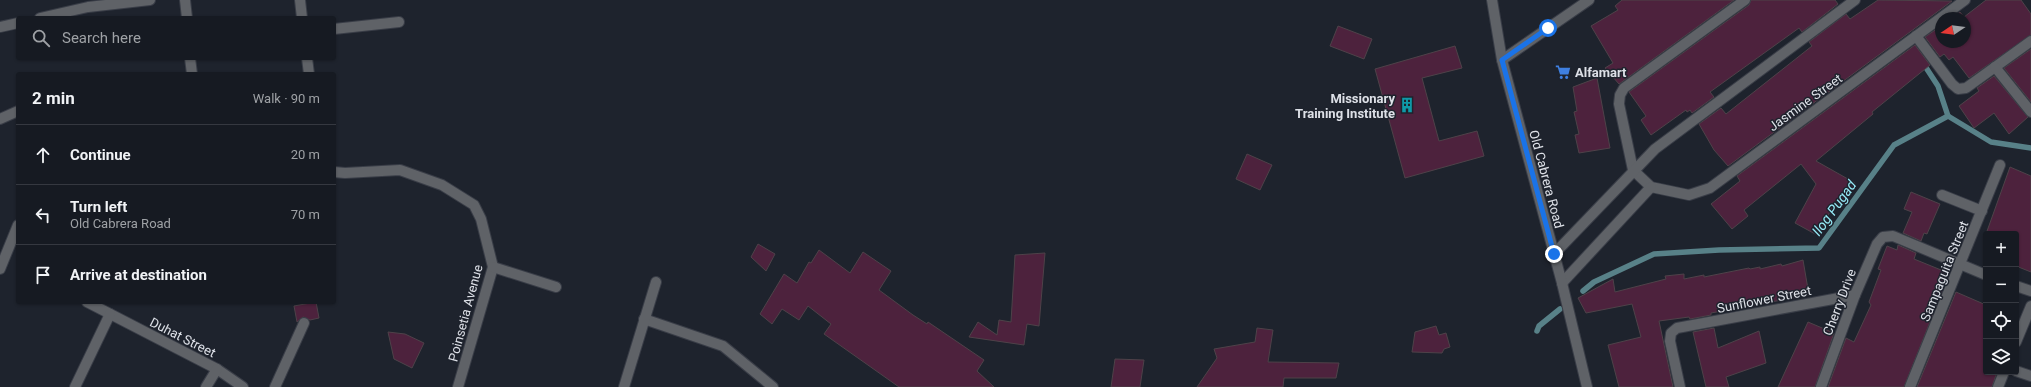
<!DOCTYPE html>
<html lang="en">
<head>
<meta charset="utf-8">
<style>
	body { margin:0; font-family:Roboto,sans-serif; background:#23272f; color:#f1f3f6 }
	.controls { position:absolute; right:12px; bottom:12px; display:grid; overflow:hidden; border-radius:4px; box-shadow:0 1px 3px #0004 }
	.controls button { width:36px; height:36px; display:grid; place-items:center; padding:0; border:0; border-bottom:1px solid #353840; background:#161a22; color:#f1f3f6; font:20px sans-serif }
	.compass { position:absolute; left:1935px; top:12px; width:36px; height:36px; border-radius:50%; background:#161a22; box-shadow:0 1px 3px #0004; rotate:257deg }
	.stop { position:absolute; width:12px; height:12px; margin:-9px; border:3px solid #1a73e8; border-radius:50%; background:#fff }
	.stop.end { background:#1a73e8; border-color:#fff; box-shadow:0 1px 4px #0008 }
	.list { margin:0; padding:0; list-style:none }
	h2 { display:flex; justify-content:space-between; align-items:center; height:52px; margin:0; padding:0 16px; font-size:17px }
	h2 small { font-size:13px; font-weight:400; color:#9ea1a5 }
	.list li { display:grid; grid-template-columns:26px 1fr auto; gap:12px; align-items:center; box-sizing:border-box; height:60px; padding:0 16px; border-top:1px solid #353840 }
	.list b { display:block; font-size:15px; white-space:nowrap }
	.list p { margin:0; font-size:13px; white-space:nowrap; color:#9ea1a5 }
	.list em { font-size:13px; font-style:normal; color:#9ea1a5 }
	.icon { flex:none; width:22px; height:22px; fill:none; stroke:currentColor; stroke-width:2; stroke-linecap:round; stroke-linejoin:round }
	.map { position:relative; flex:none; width:2031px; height:387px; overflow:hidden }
	.search { position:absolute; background:#161a22; box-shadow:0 1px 3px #0004; left:16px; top:16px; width:320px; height:44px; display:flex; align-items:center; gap:10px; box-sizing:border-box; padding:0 14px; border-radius:4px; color:#9ea1a5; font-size:15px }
	.panel { position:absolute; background:#161a22; box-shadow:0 1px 3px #0004; left:16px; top:72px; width:320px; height:232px; border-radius:4px }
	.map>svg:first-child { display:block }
</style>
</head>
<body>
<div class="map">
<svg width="2031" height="387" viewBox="0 0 2031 387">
	<rect width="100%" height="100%" fill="#1e232d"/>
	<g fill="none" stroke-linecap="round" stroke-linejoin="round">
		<!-- stream -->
		<g stroke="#588188" stroke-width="5.5">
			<path d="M1923,63L1938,86L1948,116"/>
			<path d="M1583,291L1594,282L1654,254L1719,250L1819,248L1894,145L1948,116L1991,142L2031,148"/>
			<path d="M1537,331L1539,326L1560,309"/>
		</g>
	</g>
	<!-- building -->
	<g fill="#4d223d" stroke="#4e4249">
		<path d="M1622,0H1734L1619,84L1605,68L1613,63L1591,26L1618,10L1615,6Z"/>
		<path d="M1751,0H1835L1838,4L1802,32L1799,28L1710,92L1714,97L1692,113L1690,110L1687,112L1686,110L1651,135L1641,120L1646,116L1629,92L1749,5Z"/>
		<path d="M1878,0L1952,1L1728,166L1714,150L1699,124L1721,108L1726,114L1812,46L1809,42L1846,14L1850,19Z"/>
		<path d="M1986,0H2021L2031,14V35L1969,78L1953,57L1949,60L1944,54L1940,57L1925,37L1941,26V42H1965V18H1952L1960,12L1964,17Z"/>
		<path d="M1338,26L1372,39L1364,59L1330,46Z"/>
		<path d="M1915,45L1930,65L1872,112L1873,114L1816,161L1855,183L1842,207L1835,203L1817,235L1795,223L1816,184L1801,164L1744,210L1748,216L1732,229L1711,204L1740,181L1737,176Z"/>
		<path d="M1455,46L1462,68L1422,78L1439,141L1477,131L1484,156L1405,178L1375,69Z"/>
		<path d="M2031,49V102L2004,68Z"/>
		<path d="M1994,76L2028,117L2009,134L1994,113L1974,128L1959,106L1979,91L1977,88Z"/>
		<path d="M1597,78L1610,148L1579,153L1575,135L1579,134L1574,112L1577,111L1573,87Z"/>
		<path d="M1247,154L1272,165L1260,190L1236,179Z"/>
		<path d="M2010,167L2031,176V272L2016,266V234H1986Z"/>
		<path d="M1911,192L1940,204L1927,234L1924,233L1921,241L1903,233L1912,212L1904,209Z"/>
		<path d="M758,244L775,254L766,271L751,257Z"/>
		<path d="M1898,245L1916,253L1914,259L1946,272L1942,286L1944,287L1904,387H1828L1846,338L1854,342L1871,305L1869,302L1881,270L1878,269L1887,246L1897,250Z"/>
		<path d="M819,250L850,273L863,252L891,271L879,290L913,315L927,324L928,322L984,360L977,371L994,387H899L824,334L831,324L808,306L799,320L782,309L772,324L760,314L784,274L797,283L809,262L811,263Z"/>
		<path d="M1045,253L1039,326L1027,324L1024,345L969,337L978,322L997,335L999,320L1011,322L1015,255Z"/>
		<path d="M1803,260L1809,295L1711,313V315L1690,319L1689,317L1659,321L1673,387H1619L1608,345L1641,337L1632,304L1586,313L1578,298L1613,279L1615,292L1666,279L1665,276L1684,274V279L1704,275V277L1749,268L1750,269L1760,267V269L1781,264L1782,266Z"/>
		<path d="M1956,292L1986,305V372H1997L1992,387H1917Z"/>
		<path d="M316,302L319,318L310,320L303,317L297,322L294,306Z"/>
		<path d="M1808,322L1834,333L1815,387H1778Z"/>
		<path d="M1436,326L1439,335L1446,333L1450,347L1444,349L1442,353L1412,352L1415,332Z"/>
		<path d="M1257,328L1273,330L1268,362L1339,363L1336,378H1284L1283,387H1197L1217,358L1214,349L1255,342Z"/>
		<path d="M1714,328L1718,348L1759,331L1766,363L1726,377L1729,387H1706L1693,332Z"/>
		<path d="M388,332L405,334L424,343L412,368L394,359Z"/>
		<path d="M1115,359L1144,360L1140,387H1111Z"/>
	</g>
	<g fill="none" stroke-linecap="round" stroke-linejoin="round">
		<!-- minor casing -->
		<g stroke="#393d47" stroke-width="12">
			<g id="minor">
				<path d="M185,0L187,18"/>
				<path d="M300,0L302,18"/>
				<path d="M1745,0L1624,88L1620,95L1619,104L1633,170L1651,187L1689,195L1710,188L1965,0"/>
				<path d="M40,18L88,7L150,0"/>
				<path d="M0,27L18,23"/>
				<path d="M334,29L399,22"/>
				<path d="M1916,36L1952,84L1958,89L1966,88L2031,41"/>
				<path d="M190,58L192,74"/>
				<path d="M307,58L309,74"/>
				<path d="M1502,60L1589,0"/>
				<path d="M1995,67L2031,112"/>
				<path d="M0,119L18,111"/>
				<path d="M334,172L345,173L400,170L442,185L474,205L481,219L493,267L458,387"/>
				<path d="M1942,195L1982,211"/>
				<path d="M1554,254L1655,149L1855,0"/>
				<path d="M493,267L556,287"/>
				<path d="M0,269L18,225"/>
				<path d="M1562,283L1651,187"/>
				<path d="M2016,286L2031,291"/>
				<path d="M87,302L217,369L243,387"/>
				<path d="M644,319L723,346L773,387"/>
				<path d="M2016,342L2031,306"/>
				<path d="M2016,371L2031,376"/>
				<path d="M75,387L110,314"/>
				<path d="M206,387L217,369"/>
				<path d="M275,387L304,323"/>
				<path d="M624,387L656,282"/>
				<path d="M1680,387L1670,341L1671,333L1677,328L1855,295"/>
				<path d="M1821,387L1855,295L1877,244L1883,237L1893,236L1986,275"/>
				<path d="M1910,387L2000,165"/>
				<path d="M1998,387L2004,372"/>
			</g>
		</g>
		<!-- tertiary casing -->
		<g stroke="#393d47" stroke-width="12">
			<path id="tertiary" d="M1492,0L1502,60L1562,283L1587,387"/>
		</g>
		<!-- minor -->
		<use href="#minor" stroke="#5f6267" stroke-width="10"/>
		<!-- tertiary -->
		<use href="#tertiary" stroke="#5f6267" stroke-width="10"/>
	</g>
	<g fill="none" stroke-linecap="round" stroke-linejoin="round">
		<!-- route -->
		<path stroke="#1a73e8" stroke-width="5" d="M1548,28L1502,60L1554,254"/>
	</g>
	<!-- icons -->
	<defs>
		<g id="supermarket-bare" transform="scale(1.2)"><path d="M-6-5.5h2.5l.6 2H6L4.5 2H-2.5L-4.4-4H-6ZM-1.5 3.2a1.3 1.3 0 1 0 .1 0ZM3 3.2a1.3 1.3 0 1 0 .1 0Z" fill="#3f7fe0" stroke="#1e232d" stroke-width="2.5" paint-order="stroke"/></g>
		<g id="building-bare" transform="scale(1.2)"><path d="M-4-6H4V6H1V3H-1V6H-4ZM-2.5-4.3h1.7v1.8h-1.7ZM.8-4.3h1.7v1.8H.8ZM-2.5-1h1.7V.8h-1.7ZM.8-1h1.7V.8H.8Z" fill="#0f9aa8" stroke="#1e232d" stroke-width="2.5" paint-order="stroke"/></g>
	</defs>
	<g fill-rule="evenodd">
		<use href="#supermarket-bare" x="1563" y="72"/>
		<use href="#building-bare" x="1407" y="105"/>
	</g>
	<g text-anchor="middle" stroke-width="3" stroke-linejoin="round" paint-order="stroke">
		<!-- poi labels -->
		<g font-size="13" font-weight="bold" fill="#dde0e7" stroke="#1e232d" text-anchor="start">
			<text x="1575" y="77">Alfamart</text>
			<text x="1395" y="103" text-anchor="end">Missionary<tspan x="1395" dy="15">Training Institute</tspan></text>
		</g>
		<!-- street labels -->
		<g font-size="13" fill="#dde0e7" stroke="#1e232d">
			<text transform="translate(1805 102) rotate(-36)" y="5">Jasmine Street</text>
			<text transform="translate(1547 179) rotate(75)" y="5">Old Cabrera Road</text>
			<text transform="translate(1944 271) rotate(-68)" y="5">Sampaguita Street</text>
			<text transform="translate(1764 299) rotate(-11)" y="5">Sunflower Street</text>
			<text transform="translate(1839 302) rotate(-69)" y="5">Cherry Drive</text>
			<text transform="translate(465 313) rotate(-75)" y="5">Poinsetia Avenue</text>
			<text transform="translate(183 337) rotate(27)" y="5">Duhat Street</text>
		</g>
		<!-- water labels -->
		<g font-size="14" font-style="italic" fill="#97ebf8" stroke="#1e232d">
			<text transform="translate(1834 208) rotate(-54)" y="5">Ilog Pugad</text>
		</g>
	</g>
</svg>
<div class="controls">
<button>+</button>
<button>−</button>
<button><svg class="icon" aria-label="locate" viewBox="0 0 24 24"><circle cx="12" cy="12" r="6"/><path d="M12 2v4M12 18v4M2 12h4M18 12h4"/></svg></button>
<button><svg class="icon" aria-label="layers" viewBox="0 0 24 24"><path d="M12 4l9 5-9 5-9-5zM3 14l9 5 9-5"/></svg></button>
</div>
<svg class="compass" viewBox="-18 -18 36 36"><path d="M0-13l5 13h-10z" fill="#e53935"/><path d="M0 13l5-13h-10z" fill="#9ea1a5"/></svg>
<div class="stop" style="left:1548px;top:28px"></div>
<div class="stop end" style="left:1554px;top:254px"></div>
<div class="search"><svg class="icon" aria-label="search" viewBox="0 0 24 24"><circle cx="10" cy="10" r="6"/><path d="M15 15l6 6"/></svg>Search here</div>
<section class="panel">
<h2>2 min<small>Walk · 90 m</small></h2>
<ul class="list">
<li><svg class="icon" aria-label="ahead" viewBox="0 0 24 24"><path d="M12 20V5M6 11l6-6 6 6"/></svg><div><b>Continue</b></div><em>20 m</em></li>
<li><svg class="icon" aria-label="left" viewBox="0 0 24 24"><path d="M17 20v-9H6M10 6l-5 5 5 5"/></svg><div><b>Turn left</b><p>Old Cabrera Road</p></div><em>70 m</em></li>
<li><svg class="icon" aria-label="arrive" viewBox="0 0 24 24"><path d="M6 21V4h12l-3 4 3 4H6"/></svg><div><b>Arrive at destination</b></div></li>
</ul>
</section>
</div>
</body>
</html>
